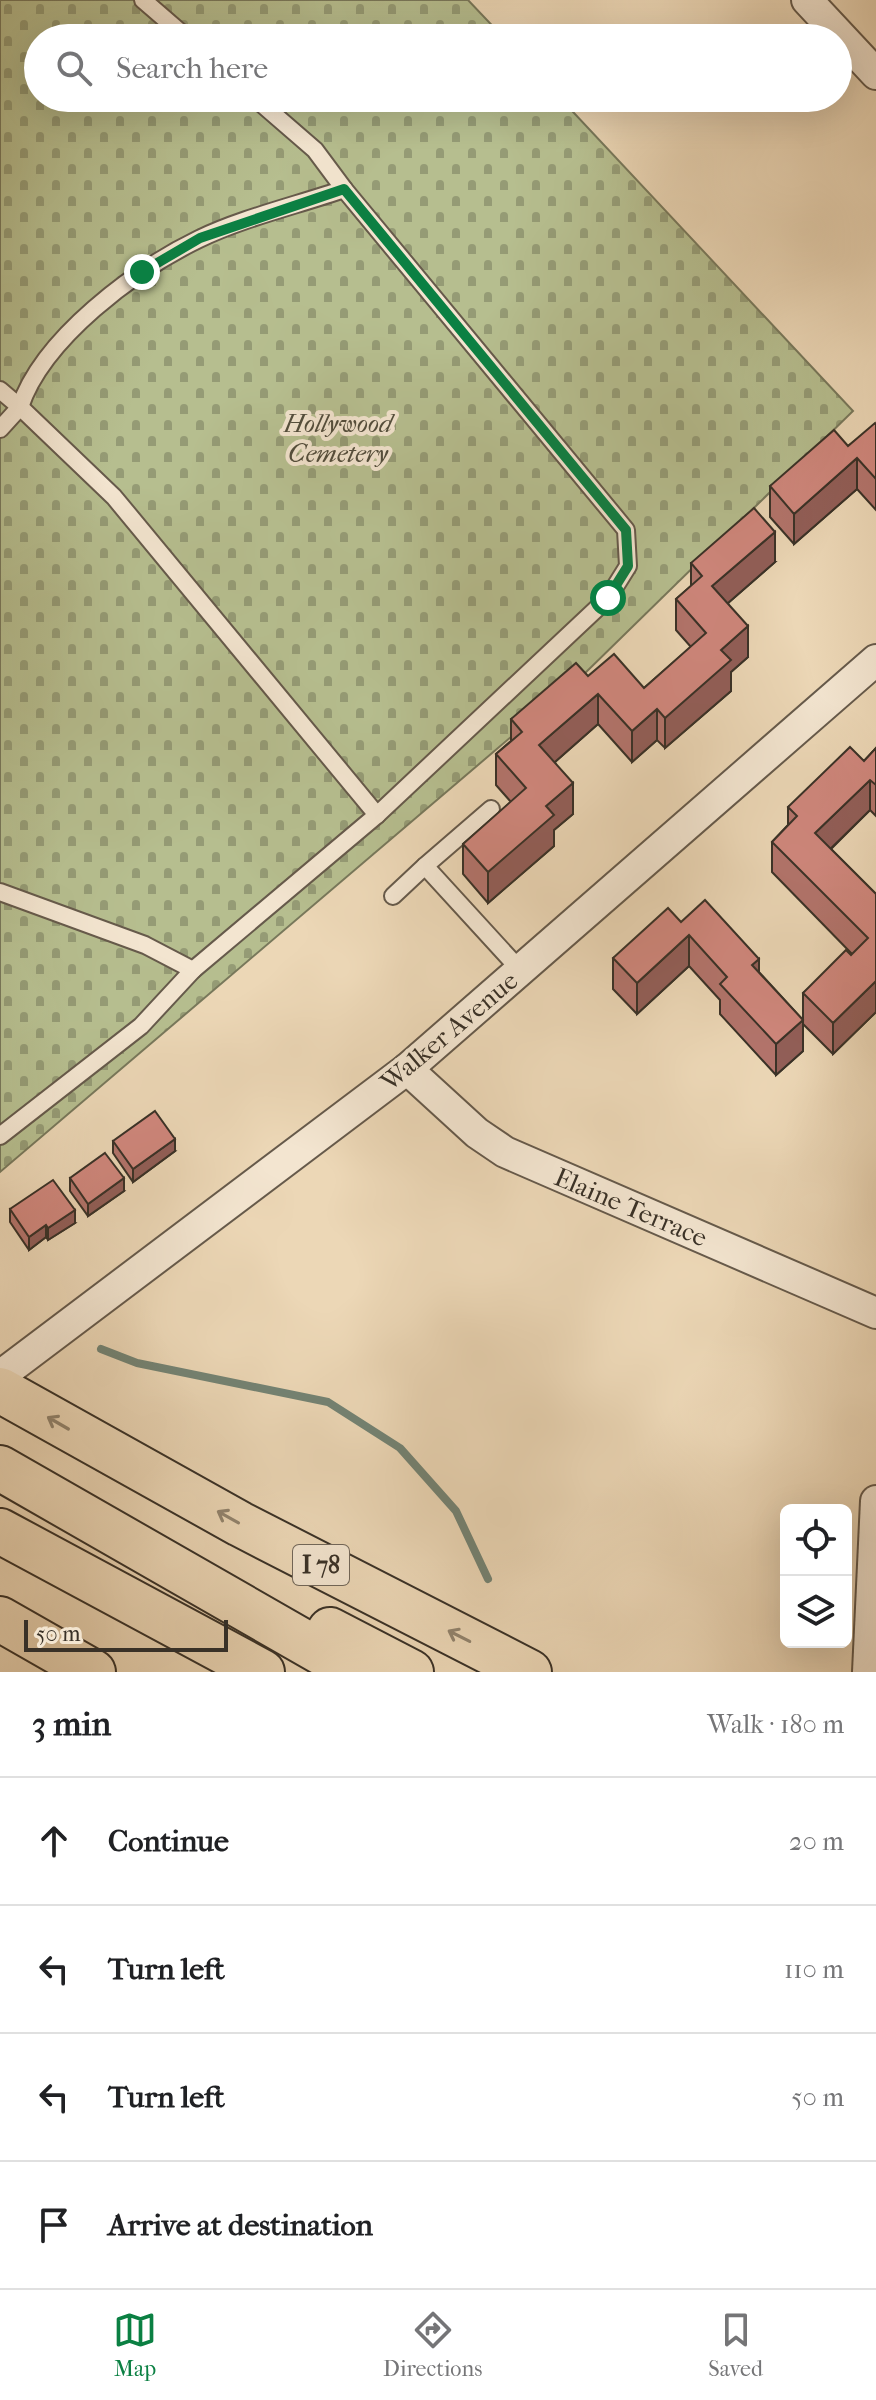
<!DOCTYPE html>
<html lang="en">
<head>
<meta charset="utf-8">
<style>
	body { margin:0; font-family:"IM FELL French Canon",serif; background:#f6f6f6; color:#202124 }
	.controls { position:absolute; right:24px; bottom:24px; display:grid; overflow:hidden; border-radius:12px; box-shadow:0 8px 32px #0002 }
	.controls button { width:72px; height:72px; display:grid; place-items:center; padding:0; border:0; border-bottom:2px solid #e0e0e0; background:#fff; color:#202124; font:40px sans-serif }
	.scale { position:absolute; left:24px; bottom:20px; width:204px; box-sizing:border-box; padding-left:8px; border:4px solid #393127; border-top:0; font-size:22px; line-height:28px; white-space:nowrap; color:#393127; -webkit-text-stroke:6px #f3e5d0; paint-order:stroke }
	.stop { position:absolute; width:24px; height:24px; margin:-18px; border:6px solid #0b8043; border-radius:50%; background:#fff }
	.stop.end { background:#0b8043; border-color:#fff; box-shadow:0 2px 8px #0008 }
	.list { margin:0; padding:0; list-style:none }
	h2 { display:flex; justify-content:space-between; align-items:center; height:104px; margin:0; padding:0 32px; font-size:34px }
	h2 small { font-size:26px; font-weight:400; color:#757577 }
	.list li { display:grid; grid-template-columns:52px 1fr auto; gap:24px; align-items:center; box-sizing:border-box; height:128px; padding:0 32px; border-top:2px solid #e0e0e0 }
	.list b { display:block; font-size:30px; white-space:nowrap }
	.list em { font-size:26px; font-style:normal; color:#757577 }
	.icon { flex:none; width:44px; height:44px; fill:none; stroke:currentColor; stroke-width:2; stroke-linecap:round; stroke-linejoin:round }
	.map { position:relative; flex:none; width:876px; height:1672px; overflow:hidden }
	.search { position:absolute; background:#fff; box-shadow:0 8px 32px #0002; left:24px; right:24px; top:24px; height:88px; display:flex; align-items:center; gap:20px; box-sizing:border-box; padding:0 28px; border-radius:44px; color:#757577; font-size:30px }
	.sheet { height:616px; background:#fff }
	nav { display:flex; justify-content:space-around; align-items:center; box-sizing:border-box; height:112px; border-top:2px solid #e0e0e0; background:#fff; font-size:22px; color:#757577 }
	nav a { display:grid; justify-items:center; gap:4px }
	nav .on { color:#0b8043 }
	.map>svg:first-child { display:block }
</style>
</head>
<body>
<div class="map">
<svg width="876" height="1672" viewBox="0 0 876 1672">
	<defs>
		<pattern id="cemetery-stones" width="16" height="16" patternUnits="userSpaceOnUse" patternTransform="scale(2)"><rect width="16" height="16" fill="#b6be8f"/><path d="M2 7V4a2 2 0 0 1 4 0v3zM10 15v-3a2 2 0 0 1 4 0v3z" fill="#959b75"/></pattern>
	</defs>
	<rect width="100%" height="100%" fill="#ecd7b6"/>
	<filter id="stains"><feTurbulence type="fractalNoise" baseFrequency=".0025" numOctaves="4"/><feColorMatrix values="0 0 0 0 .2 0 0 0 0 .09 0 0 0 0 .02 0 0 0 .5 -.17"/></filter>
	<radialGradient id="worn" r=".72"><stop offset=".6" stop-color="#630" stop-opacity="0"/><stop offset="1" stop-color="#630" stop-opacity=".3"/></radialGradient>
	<!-- cemetery -->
	<path fill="url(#cemetery-stones)" stroke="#78785b" stroke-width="2" d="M0,0H468L504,38H38V98H560L853,411L579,679L0,1172Z"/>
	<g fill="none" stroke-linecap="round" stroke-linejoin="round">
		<!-- stream -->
		<path stroke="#738374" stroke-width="8" d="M101,1349L137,1363L328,1402L400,1448L456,1511L488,1579"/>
		<!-- lane casing -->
		<g stroke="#665a4b" stroke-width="20">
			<g id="lane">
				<path d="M143,0L187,38"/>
				<path d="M0,390L20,407C43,338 135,270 199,239C242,218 298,205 344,189L315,150L255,98"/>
				<path d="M0,429L20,407L114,497L377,815L608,598L628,566L626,530L344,189"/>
				<path d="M425,866L491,809"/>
				<path d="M0,892L145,945L193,970L141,1026L0,1136"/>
				<path d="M393,896L425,866L521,971"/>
				<path d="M193,970L377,815"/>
			</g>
		</g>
		<!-- street casing -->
		<g stroke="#665a4b" stroke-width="34">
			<g id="street">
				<path d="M807,0L876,74"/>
				<path d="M407,1069L477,1133L505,1152L876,1313"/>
				<path d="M0,1376L407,1069L876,660"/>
				<path d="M868,1672L876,1501"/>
			</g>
		</g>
		<!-- highway casing -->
		<g stroke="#393127" stroke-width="48">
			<g id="highway">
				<path d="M0,1390L240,1524L529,1672"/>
				<path d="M0,1468L356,1672"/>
				<path d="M0,1531L262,1672"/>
				<path d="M0,1619L93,1672"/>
				<path d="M330,1630L411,1672"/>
			</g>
		</g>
		<!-- lane -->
		<use href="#lane" stroke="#f3e5d0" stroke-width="16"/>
		<!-- street -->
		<use href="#street" stroke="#f3e5d0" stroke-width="30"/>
		<!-- highway -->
		<use href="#highway" stroke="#ecd7b6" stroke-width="44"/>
	</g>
	<!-- wall -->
	<g fill="#b3746c" stroke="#393127" stroke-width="2">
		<path d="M764,98H785L774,108Z"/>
		<path d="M876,425V510L857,489L794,544L770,517V486L848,446Z"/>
		<path d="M775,562L728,603L748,657L731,672V691L665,748L657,740L632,762L598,724L555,762L573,814L554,830V846L488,903L463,874V844L511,802L496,785V754L511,741V719L588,676L644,688L691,647L676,630V599L691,586V563Z"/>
		<path d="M876,748V816L870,810L831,849L876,894V1012L833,1054L803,1024V1051L776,1075L720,1014V1000L689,966L637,1014L613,989V958L681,922L759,972L803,1020V993L852,954L772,872V842L788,825V807L864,761Z"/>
		<path d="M113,1141L175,1151L133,1182L113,1153Z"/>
		<path d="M70,1178L124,1191L88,1216L70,1191Z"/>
		<path d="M10,1209L75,1223L48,1240L46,1237L29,1250L10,1222Z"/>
	</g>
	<!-- shaded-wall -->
	<g fill="#925e58" stroke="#393127" stroke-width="2">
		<path d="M774,98H785L774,108Z"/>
		<path d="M857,458V489L794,544V514Z"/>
		<path d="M775,532V562L712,617V586Z"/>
		<path d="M748,626V657L731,672V691L665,748V718L721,650Z"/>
		<path d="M598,694V724L539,776V745Z"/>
		<path d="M657,709V740L632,762V731Z"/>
		<path d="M870,780V810L815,864V833Z"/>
		<path d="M573,783V814L554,830V846L488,903V872L546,806Z"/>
		<path d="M689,935V966L637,1014V983Z"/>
		<path d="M759,959V990L752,965Z"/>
		<path d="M876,981V1012L833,1054V1023Z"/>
		<path d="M803,1020V1051L776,1075V1044Z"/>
		<path d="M175,1139V1151L133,1182V1169Z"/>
		<path d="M124,1178V1191L88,1216V1204Z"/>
		<path d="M75,1210V1223L48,1240V1228Z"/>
		<path d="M46,1225V1237L29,1250V1237Z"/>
	</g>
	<!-- building -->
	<g fill="#d0877d" stroke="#393127" stroke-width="2">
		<path d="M875,423L876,425V479L857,458L794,514L770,486L834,430L848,446Z"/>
		<path d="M754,508L775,532L712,586L748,626L721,650L731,660L665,718L657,709L632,731L598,694L539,745L573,783L546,806L554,815L488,872L463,844L526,788L496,754L522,732L511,719L576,663L588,676L614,654L644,688L706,633L676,599L702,576L691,563Z"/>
		<path d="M850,747L864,761L876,748V785L870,780L815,833L876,894V981L833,1023L803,993L846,950L851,955L868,938L772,842L797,816L788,807Z"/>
		<path d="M705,900L759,959L752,965L803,1020L776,1044L720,984L727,977L689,935L637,983L613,958L668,908L681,922Z"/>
		<path d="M155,1111L175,1139L133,1169L113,1141Z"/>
		<path d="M105,1153L124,1178L88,1204L70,1178Z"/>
		<path d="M53,1180L75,1210L48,1228L46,1225L29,1237L10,1209Z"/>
	</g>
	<!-- one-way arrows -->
	<defs><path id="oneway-shaft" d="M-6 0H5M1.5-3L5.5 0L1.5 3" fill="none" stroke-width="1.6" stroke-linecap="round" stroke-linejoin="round" transform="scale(2)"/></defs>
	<g stroke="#92846e">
		<use href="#oneway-shaft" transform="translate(58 1423) rotate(-150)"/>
		<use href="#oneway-shaft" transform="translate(228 1517) rotate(-151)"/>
		<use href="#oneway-shaft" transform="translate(459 1636) rotate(-153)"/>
	</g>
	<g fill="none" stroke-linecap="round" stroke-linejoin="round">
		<!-- route -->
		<path stroke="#0b8043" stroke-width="10" d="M142,272L200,238L344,189L626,530L628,566L608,598"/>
	</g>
	<g text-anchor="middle" stroke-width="8" stroke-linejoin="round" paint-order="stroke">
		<!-- shield labels -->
		<rect fill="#f3e5d0" stroke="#71675a" stroke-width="2" x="293" y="1545" width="56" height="40" rx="6"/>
		<g font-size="24" font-weight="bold" fill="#393127">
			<text x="321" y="1573">I 78</text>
		</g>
		<!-- park labels -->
		<g font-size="26" font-style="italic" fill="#524d3c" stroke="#f3e5d0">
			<text x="338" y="432">Hollywood<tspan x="338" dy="30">Cemetery</tspan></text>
		</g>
		<!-- street labels -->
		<g font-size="26" fill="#393127" stroke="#f3e5d0">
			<text transform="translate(449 1031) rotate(-40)" y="9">Walker Avenue</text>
			<text transform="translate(631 1207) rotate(23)" y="9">Elaine Terrace</text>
		</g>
	</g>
	<rect width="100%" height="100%" filter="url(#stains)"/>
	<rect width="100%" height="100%" fill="url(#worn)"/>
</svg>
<div class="controls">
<button><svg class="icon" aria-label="locate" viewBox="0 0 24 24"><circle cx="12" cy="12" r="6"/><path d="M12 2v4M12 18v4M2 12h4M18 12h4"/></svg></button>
<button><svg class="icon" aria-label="layers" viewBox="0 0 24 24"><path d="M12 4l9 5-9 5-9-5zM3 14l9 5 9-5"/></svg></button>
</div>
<div class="scale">50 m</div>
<div class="stop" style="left:608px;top:598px"></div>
<div class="stop end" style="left:142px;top:272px"></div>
<div class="search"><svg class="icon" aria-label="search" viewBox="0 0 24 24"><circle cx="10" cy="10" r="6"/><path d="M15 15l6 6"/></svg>Search here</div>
</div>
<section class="sheet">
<h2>3 min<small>Walk · 180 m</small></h2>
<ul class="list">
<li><svg class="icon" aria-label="ahead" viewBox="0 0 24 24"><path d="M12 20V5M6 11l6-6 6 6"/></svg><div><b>Continue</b></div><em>20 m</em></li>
<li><svg class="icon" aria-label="left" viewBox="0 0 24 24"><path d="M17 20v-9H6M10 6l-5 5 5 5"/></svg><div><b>Turn left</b></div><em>110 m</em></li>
<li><svg class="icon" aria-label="left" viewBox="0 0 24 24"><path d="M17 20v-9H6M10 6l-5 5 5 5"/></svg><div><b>Turn left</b></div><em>50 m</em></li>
<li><svg class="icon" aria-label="arrive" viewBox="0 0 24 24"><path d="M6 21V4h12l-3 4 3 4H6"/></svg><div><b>Arrive at destination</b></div></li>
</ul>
</section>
<nav>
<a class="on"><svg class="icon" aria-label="map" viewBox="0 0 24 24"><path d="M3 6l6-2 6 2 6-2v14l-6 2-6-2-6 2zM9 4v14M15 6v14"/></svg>Map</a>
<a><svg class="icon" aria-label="directions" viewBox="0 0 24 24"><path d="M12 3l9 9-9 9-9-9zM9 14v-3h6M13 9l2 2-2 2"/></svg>Directions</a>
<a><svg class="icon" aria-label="saved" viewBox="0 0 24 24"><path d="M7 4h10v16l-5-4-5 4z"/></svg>Saved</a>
</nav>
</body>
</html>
